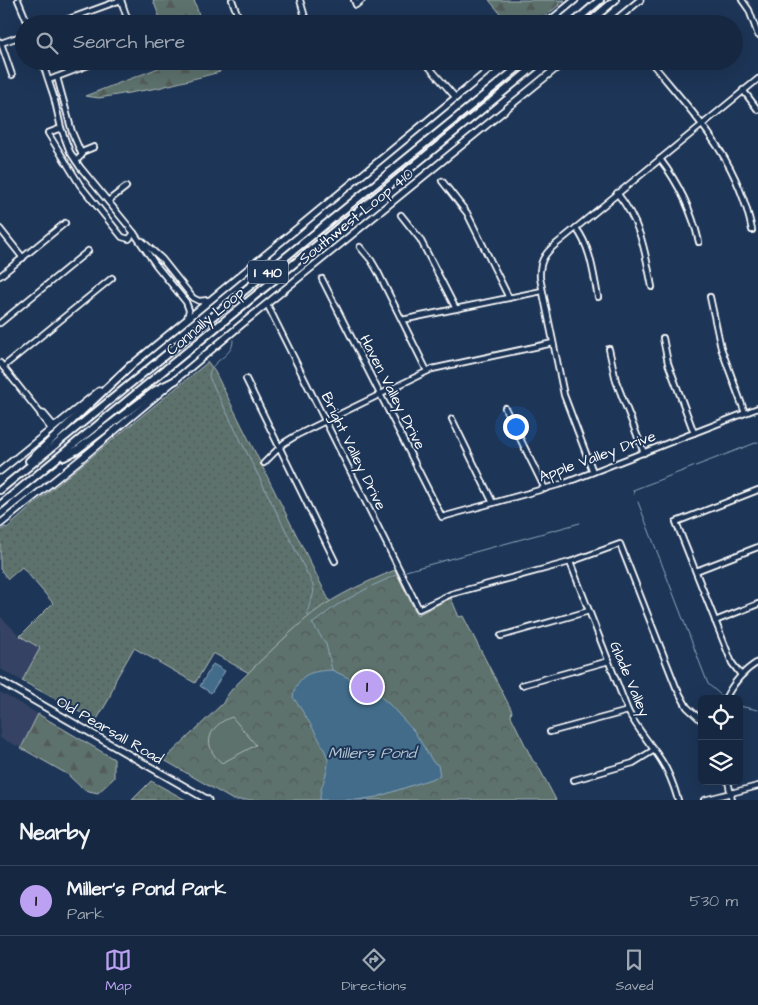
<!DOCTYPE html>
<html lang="en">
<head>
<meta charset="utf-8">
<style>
	body { margin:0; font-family:"Architects Daughter",sans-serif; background:#1f3048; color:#f1f3f6 }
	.controls { position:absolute; right:15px; bottom:15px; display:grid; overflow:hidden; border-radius:8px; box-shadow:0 5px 20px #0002 }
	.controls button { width:45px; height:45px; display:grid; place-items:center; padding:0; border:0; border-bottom:1px solid #35445a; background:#162841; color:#f1f3f6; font:25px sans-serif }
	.you { position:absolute; left:515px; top:426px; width:18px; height:18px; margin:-12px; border:4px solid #fff; border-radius:50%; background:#1a73e8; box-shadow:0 0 0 8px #1a73e833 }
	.badge { display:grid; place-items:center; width:32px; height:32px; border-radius:50%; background:#bca0f2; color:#111; font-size:16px; font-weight:700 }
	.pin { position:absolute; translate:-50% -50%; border:2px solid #fff; box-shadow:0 1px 5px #0006 }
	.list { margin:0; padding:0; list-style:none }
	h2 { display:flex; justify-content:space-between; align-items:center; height:65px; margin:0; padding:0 20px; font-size:21px }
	h2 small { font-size:16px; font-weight:400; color:#9ea6b1 }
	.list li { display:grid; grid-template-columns:32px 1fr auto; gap:15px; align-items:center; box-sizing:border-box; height:70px; padding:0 20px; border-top:1px solid #35445a }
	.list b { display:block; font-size:19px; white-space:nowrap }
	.list p { margin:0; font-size:16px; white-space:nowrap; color:#9ea6b1 }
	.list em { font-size:16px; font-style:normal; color:#9ea6b1 }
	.icon { flex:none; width:28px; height:28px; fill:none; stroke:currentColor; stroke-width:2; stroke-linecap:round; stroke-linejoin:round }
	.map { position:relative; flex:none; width:758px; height:800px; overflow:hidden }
	.search { position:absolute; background:#162841; box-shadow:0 5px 20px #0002; left:15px; right:15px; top:15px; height:55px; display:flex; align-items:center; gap:12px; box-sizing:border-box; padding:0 18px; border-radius:28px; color:#9ea6b1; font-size:19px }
	.sheet { height:135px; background:#162841 }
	nav { display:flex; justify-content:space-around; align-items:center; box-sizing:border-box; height:70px; border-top:1px solid #35445a; background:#162841; font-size:14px; color:#9ea6b1 }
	nav a { display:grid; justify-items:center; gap:2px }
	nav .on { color:#bca0f2 }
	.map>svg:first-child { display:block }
</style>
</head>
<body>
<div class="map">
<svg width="758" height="800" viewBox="0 0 758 800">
	<defs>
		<pattern id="grass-dots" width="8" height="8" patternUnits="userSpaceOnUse" patternTransform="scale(1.25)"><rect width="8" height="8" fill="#5d726d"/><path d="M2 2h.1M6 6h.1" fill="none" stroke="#535b59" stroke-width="1.8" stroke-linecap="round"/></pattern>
		<pattern id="forest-firs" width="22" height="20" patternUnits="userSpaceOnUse" patternTransform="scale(1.25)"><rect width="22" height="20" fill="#5d726d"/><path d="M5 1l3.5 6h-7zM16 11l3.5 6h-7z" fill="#535b59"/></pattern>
		<pattern id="park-crowns" width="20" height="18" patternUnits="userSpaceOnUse" patternTransform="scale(1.25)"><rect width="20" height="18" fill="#5d726d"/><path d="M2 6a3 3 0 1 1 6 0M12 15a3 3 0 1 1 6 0" fill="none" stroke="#535b59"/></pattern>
	</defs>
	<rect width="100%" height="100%" fill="#1d3557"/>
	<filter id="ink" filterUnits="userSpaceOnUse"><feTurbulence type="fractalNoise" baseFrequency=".02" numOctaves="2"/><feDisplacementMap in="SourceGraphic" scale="10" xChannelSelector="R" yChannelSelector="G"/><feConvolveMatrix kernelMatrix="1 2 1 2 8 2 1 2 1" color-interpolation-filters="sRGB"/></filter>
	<g filter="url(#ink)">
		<!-- built -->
		<g fill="#344364">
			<path d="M0,616L19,635L40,648L22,681L0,669Z"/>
			<path d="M0,692L38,714L21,748L0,738Z"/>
		</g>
		<!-- grass -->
		<g fill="url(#grass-dots)" stroke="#aeb8b6">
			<path d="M208,362L215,372L330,602L290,633L249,673L213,653L195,683L134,648L116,679L109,699L96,721L22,681L40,648L20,636L53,603L22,567L8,579L0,569V531L5,527L7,528L41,498Z"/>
			<path d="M151,781L186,800H132Z"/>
		</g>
		<!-- forest -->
		<g fill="url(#forest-firs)" stroke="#aeb8b6">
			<path d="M153,0H194L202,24H162Z"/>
			<path d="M489,0H565L536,24H509Z"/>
			<path d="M169,61H216L220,72L158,88L99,98L85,96L169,64Z"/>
			<path d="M38,714L114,759V778L98,793L84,790L67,774L21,748Z"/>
		</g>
		<!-- park -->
		<path fill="url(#park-crowns)" stroke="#aeb8b6" d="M395,570L417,615L451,598L459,617L463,616L512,711L511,716L533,761L537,764L556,800H233L164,760L223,703C229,689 243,679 253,668C273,649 292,630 313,613C338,594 367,582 395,570Z"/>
		<!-- pitch -->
		<path fill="#5d726d" stroke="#aeb8b6" d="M232,717L256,745L222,763C201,747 208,725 232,717Z"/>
		<!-- water -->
		<g fill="#426c8a" stroke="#8ea7b9">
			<path d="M213,664L225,671L211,693L200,686Z"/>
			<path d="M332,670L359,683L367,685L389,704L414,731L433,762L438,765L440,776L377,797L357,800H320C319,788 328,775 328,762C329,752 300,707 293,697C298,674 310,671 332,670Z"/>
		</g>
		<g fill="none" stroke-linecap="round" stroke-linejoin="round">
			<!-- stream -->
			<g stroke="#8ea7b9" stroke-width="1">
				<path d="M233,340C234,357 209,360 209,377L313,585C316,600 306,603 308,616"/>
				<path d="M634,494L633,490L758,442"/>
				<path d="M638,502L708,684L723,697"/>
				<path d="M406,571L580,523"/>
				<path d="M372,586L398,574"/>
				<path d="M312,623L326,644L332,670"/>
				<path d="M312,624L337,605L368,588"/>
				<path d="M739,706L758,710"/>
			</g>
			<!-- minor casing -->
			<g stroke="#fff" stroke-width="8">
				<g id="minor">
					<path d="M18,0L28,24"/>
					<path d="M121,0L129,24"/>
					<path d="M232,0L241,24"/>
					<path d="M300,0L307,24"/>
					<path d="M354,0L356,5L362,0"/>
					<path d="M742,0L749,10L758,35"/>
					<path d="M66,20L121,0"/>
					<path d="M0,42L1,43L24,35"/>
					<path d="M1,43L12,75"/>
					<path d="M42,61L54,97L61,128L70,152L80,167L134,233L156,265L186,302L189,310L187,319"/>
					<path d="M424,61L456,98"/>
					<path d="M650,61C696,117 737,157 752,230"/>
					<path d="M57,77L72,132L82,155L76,161"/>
					<path d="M49,80L99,61"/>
					<path d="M743,90L758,110"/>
					<path d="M61,128L48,133L80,185L122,237L129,239L134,233"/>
					<path d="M82,152L94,147"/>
					<path d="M660,159C680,185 692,211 699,242"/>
					<path d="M442,181L467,213L509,298"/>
					<path d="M617,193C641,223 645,251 652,287"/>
					<path d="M108,201L126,187"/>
					<path d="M401,215L420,239L456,309"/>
					<path d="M576,228C591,248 593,272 598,297"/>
					<path d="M0,229L23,258"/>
					<path d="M142,241L162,259L193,298L199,301L208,300"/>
					<path d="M360,247L371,260L378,272L427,371"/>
					<path d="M0,276L65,223"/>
					<path d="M322,279L442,517L565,483L758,408"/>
					<path d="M710,297L721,348L745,413"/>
					<path d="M267,304L419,609L451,594L570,562L620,544L676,687L687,707L702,721"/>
					<path d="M402,320L542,291"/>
					<path d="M0,323L88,251"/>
					<path d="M663,338L668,363L694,433"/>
					<path d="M609,349L616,381L644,453"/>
					<path d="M0,363L40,413L44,414L55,427"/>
					<path d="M3,367L112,278"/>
					<path d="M246,379L335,561"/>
					<path d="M505,408L545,489"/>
					<path d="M40,413L41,416L52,430"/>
					<path d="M452,419L493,503"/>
					<path d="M264,463L284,443L297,435L432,369L553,343"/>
					<path d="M593,472L564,395L540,278C539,263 544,254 555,245L758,79"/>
					<path d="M570,562L628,711C637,729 650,743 661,760C669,772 674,786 678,800"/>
					<path d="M696,571L758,547"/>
					<path d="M715,621L758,604"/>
					<path d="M501,636L589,611"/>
					<path d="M741,675L732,663L676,522L758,490"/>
					<path d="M522,685L609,661"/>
					<path d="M725,699C733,683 743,671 758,662"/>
					<path d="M550,732L628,711"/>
					<path d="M574,780L633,763L654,750"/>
					<path d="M728,781L732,800"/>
					<path d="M704,800L758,786"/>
				</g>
			</g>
			<!-- major casing -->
			<g stroke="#fff" stroke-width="9">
				<g id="major">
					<path d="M546,24L575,0"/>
					<path d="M611,24L640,0"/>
					<path d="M128,368L500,61"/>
					<path d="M0,471L99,391"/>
					<path d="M0,524L82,458L242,324L565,61"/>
					<path d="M0,681L208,800"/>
				</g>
			</g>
			<!-- highway casing -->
			<g stroke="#fff" stroke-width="10">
				<g id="highway">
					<path d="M572,24L600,0"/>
					<path d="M587,24L615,0"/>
					<path d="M64,457L77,450L156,390L176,380"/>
					<path d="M29,461L130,366"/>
					<path d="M0,490L526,61"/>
					<path d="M0,505L541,61"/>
				</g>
			</g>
			<!-- minor -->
			<use href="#minor" stroke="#1d3557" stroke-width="4.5"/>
			<!-- major -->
			<use href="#major" stroke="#1d3557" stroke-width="5.5"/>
			<!-- highway -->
			<use href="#highway" stroke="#1d3557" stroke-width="6"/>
		</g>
	</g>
	<g text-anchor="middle" stroke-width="4" stroke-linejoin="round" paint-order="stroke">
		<!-- shield labels -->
		<rect fill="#1d3557" stroke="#bbc2cd" stroke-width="1" x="248" y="260.5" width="40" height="23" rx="4"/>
		<g font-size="14" font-weight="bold" fill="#fff">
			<text x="268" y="277">I 410</text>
		</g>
		<!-- street labels -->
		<g font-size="15" fill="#fff" stroke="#1d3557">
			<text transform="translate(356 216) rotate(-39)" y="5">Southwest Loop 410</text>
			<text transform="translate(205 321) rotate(-40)" y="5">Connally Loop</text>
			<text transform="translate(393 392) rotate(63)" y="5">Haven Valley Drive</text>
			<text transform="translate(354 451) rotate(64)" y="5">Bright Valley Drive</text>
			<text transform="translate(597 456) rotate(-20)" y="5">Apple Valley Drive</text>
			<text transform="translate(630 679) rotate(67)" y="5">Glade Valley</text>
			<text transform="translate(110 730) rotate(30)" y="5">Old Pearsall Road</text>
		</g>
		<!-- water labels -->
		<g font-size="16" font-style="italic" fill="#b3c4d0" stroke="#1d3557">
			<text x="372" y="758">Millers Pond</text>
		</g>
	</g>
</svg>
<div class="controls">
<button><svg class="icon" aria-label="locate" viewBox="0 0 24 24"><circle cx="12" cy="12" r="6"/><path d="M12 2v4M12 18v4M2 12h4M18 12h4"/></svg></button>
<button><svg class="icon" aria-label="layers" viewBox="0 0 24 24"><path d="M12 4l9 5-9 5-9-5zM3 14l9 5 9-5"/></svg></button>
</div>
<div class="you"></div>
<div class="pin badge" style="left:367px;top:687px">1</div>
<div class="search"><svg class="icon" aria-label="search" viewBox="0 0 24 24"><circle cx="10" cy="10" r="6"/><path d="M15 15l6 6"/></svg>Search here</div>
</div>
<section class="sheet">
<h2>Nearby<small></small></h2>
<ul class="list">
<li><span class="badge">1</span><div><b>Miller's Pond Park</b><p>Park</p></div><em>530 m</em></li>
</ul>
</section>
<nav>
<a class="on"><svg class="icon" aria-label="map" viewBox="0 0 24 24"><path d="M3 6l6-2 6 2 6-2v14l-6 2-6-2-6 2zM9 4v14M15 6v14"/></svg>Map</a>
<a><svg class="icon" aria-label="directions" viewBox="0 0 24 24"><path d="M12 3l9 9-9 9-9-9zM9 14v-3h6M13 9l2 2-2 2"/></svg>Directions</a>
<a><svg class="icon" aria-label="saved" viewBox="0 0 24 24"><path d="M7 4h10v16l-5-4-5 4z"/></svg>Saved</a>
</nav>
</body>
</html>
